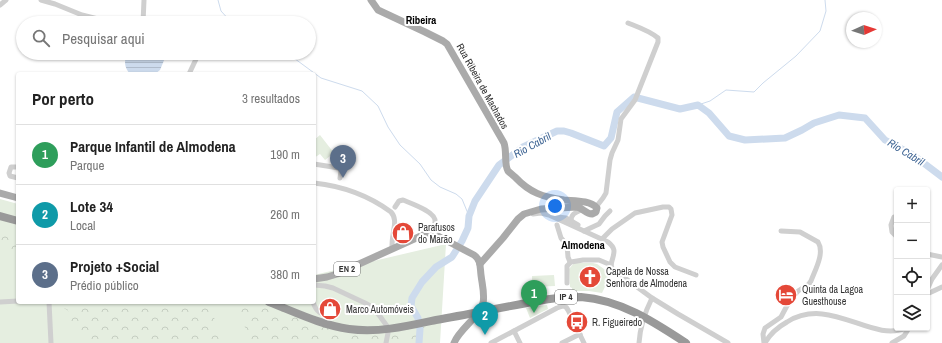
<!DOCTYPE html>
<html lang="pt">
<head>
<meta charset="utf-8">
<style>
	body { margin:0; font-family:"Archivo Narrow",sans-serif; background:#f2f2f2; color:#222 }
	.controls { position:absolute; right:12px; bottom:12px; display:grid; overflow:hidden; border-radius:4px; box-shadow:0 1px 3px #0004 }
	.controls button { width:36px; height:36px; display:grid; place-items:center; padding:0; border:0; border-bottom:1px solid #e0e0e0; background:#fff; color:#222; font:20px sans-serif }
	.compass { position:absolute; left:846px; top:12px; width:36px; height:36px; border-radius:50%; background:#fff; box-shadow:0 1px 3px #0004; rotate:87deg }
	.you { position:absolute; left:555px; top:206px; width:14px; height:14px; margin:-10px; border:3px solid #fff; border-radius:50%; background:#1a73e8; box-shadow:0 0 0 6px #1a73e833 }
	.badge { display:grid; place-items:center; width:26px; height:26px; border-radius:50%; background:#e44838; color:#fff; font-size:13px; font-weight:700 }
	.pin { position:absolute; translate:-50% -33px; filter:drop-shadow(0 1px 2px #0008) }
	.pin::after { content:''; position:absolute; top:21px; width:14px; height:12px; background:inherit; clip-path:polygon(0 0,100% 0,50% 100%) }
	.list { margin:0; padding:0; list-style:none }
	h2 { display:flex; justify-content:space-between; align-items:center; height:52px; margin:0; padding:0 16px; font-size:17px }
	h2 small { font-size:13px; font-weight:400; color:#767676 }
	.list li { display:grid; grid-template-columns:26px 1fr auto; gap:12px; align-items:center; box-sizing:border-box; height:60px; padding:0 16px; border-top:1px solid #e0e0e0 }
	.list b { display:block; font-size:15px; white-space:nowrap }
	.list p { margin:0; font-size:13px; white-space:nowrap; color:#767676 }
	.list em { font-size:13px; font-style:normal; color:#767676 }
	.icon { flex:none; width:22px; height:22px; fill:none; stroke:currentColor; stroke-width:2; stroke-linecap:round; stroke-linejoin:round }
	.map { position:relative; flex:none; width:942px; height:343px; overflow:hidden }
	.search { position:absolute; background:#fff; box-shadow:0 1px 3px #0004; left:16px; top:16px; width:300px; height:44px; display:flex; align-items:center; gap:10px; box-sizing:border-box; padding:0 14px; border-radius:22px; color:#767676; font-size:15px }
	.panel { position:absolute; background:#fff; box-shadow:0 1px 3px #0004; left:16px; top:72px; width:300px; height:232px; border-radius:4px }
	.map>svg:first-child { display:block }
</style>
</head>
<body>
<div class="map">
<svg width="942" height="343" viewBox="0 0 942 343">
	<defs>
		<pattern id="forest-crowns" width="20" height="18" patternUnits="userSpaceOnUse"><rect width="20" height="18" fill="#e5eee0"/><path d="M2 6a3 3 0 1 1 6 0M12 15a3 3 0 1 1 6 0" fill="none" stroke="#c5cdc1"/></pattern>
		<pattern id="water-rules" width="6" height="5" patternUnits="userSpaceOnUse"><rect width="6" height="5" fill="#cddbed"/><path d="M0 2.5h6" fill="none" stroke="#b0bccc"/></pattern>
	</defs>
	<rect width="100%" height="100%" fill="#fff"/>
	<!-- green -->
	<g fill="#e5eee0">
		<path d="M320,135L334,153L325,160L320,154L314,158V140Z"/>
		<path d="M0,199L18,204V302H314V275L446,244L440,343H0Z"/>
		<path d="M574,263H593L597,264L611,274L602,293L589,291H572V288L570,287L569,269Z"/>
		<path d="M554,275L555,286L532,287V276Z"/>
		<path d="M547,305L548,309L530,318L526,308Z"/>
	</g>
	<!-- forest -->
	<g fill="url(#forest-crowns)">
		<path d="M18,229V251H0V237Z"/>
		<path d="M59,302H209C212,316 220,329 225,343H90C85,340 78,337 74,332C66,323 77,308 59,308Z"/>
		<path d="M232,302H263L313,322L386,331L384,343H253Z"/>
		<path d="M424,325C424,332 430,336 430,343H387L390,331Z"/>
	</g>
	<!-- water -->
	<path fill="url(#water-rules)" d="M127,53H167L160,70L155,74H130C124,67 124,61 127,53Z"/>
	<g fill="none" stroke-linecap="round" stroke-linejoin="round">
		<!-- stream -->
		<g stroke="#cddbed" stroke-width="1">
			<path d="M218,0L221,11L232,23"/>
			<path d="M287,53L321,78L362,91L378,106L388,127L400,145L420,164L431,180L440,187L456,194L462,199L469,216"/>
			<path d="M698,105L710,101L726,90L754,92L763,83L796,56L820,31L826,11L825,0"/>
		</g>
		<!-- river -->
		<path stroke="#cddbed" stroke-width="7" d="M419,343L420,329L418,318L411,306L412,298L422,282L436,267L452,257L462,241L468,228L469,216L475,201L499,165L523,147L557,131H564L571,133L604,146L611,138L617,112L634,97L680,109L698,105L709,113L729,136L745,140L785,138L802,130L814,123L839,115L865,118L885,140L913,155L942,177"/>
		<!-- minor -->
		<g stroke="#cfcfcf" stroke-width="5">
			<path d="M41,0L55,4L82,15L98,19L108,23"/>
			<path d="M0,5L6,0"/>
			<path d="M143,23L144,0"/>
			<path d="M148,23C156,20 163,18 170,23"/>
			<path d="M189,74L197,57V53"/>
			<path d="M314,164L339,168L341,171L340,178"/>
			<path d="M18,167H11L9,173L10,176L18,178"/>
			<path d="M314,183C342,186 368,195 391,212C397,219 394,226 393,235C392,240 392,244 392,249"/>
			<path d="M395,207L399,201L403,200C410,203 437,212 435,222C435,227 428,230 425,234"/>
			<path d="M596,207L603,198L606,193L610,160L612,153L618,140L621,119L635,100L658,42V38C650,31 638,27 628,23"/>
			<path d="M533,214L541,213L549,215L608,242C618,250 613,254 611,265"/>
			<path d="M558,217L566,218L578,225"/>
			<path d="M894,217L891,225L892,232L897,237"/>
			<path d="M571,221C571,213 577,212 583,209"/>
			<path d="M557,225L561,238L567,245L568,257L570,262"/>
			<path d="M584,231L599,224L605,216L610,211"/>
			<path d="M602,239L612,229L635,213L663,207H669L671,209L672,215L662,242L663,247L670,262L675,267L696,275"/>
			<path d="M927,254L942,257"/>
			<path d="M611,265V267L614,270L652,298L678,314L728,343"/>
			<path d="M567,283V266L571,262L583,260H599L611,265"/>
			<path d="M314,285L325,286L333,288L365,303L372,307L379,315L387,326L388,333L386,343"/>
			<path d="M927,290L932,279L942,265"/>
			<path d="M927,294L942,287"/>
			<path d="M0,302L18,301"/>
			<path d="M49,302L51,343"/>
			<path d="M313,302C317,314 322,314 333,317"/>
			<path d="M514,331L520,343"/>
			<path d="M491,343L529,323L557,308L563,306L566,307L568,310L584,343"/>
			<path d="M562,343L580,334"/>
			<path d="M639,343C640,327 645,312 652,298"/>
			<path d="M764,343L763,334L765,328L781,317L790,300L798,291L809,284L811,281C815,270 825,253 818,242L800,232L781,231"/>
			<path d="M765,343C770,334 778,327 787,322C830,295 871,343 906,328"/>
			<path d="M892,343L904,336L909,328"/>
		</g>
		<!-- major -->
		<g stroke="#aaa" stroke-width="7">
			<path d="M371,0L378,10L425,32L443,41L447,44L504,143C507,151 504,165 508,171C510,173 513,175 515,177C530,193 543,197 564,200C574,201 590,200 597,208L596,212L592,214C586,214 583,208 577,207L541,209L524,214L518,219L503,238L480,264"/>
			<path d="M0,193L18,198"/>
			<path d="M314,279L327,277L337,274L423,235L431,233L436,235L474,255C481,260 480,267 481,275C482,284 485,294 483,303C479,318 460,328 454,343"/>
		</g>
		<!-- highway -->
		<g stroke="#999" stroke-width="8">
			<path d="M0,216L18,221"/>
			<path d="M269,302C295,312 321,325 349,329C379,333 408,326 436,320C470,314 504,307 538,301C552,298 567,297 581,297C621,300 654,322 686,343"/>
		</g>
	</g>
	<!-- icons -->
	<defs>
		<g id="shop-disc" transform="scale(1.15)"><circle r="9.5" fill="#e44838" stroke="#fff"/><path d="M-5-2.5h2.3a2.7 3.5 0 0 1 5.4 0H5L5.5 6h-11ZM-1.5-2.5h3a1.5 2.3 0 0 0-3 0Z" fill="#fff"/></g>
		<g id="church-disc" transform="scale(1.15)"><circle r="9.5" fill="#e44838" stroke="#fff"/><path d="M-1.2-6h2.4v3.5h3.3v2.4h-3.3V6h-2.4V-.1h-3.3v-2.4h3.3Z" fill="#fff"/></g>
		<g id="hotel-disc" transform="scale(1.15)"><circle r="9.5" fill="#e44838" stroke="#fff"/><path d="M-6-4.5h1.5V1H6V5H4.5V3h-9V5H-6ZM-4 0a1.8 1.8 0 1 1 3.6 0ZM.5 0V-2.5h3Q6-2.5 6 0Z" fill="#fff"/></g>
		<g id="bus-disc" transform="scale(1.15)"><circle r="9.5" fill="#e44838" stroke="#fff"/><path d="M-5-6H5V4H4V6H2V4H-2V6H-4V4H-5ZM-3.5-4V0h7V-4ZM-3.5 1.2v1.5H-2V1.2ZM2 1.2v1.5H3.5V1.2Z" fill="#fff"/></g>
	</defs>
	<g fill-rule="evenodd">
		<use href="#shop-disc" x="403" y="233"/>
		<use href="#church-disc" x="590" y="277"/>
		<use href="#hotel-disc" x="786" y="295"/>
		<use href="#shop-disc" x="330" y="309"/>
		<use href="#bus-disc" x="577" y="322"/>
	</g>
	<g text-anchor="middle" stroke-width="4" stroke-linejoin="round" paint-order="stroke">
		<!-- shield labels -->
		<g fill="#fff" stroke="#707070" stroke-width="1">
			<rect x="334" y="262" width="26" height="14" rx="3"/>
			<rect x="555" y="290" width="22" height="14" rx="3"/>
		</g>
		<g font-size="9" font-weight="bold" fill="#323232">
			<text x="347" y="272">EN 2</text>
			<text x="566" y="300">IP 4</text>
		</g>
		<!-- street labels -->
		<g font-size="10" fill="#323232" stroke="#fff">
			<text transform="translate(483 86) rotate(61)" y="4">Rua Ribeira de Machados</text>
		</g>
		<!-- poi labels -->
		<g font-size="10" fill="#323232" stroke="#fff" text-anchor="start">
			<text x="418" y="231">Parafusos<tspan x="418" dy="12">do Marão</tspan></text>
			<text x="606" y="275">Capela de Nossa<tspan x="606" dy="12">Senhora de Almodena</tspan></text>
			<text x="802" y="293">Quinta da Lagoa<tspan x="802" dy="12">Guesthouse</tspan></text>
			<text x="346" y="313">Marco Automóveis</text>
			<text x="592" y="326">R. Figueiredo</text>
		</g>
		<!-- neighbourhood labels -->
		<g font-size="11" font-weight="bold" fill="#000" stroke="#fff">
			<text x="421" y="24">Ribeira</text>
			<text x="583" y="249">Almodena</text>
		</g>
		<!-- water labels -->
		<g font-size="11" font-style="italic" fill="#3f6594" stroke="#fff">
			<text transform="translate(532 145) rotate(-29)" y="4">Rio Cabril</text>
			<text transform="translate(906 152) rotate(32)" y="4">Rio Cabril</text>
		</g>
	</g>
</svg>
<div class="controls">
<button>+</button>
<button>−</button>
<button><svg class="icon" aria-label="locate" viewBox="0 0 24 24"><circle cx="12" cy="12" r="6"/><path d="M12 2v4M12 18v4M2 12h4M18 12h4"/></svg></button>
<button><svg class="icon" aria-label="layers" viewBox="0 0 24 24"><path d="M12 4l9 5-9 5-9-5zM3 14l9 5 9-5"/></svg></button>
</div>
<svg class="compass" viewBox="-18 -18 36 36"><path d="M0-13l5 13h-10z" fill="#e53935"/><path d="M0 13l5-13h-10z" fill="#767676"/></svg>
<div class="you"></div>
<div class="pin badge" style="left:534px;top:313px;background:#2e9e5b">1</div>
<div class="pin badge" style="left:485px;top:335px;background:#0f9aa8">2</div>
<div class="pin badge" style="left:343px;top:178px;background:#5c6f8a">3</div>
<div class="search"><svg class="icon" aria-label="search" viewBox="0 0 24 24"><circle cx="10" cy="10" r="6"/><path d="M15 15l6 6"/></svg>Pesquisar aqui</div>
<section class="panel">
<h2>Por perto<small>3 resultados</small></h2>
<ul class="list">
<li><span class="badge" style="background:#2e9e5b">1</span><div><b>Parque Infantil de Almodena</b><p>Parque</p></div><em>190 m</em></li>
<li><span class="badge" style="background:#0f9aa8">2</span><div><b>Lote 34</b><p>Local</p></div><em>260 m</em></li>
<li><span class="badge" style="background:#5c6f8a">3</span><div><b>Projeto +Social</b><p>Prédio público</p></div><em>380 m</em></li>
</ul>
</section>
</div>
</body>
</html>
